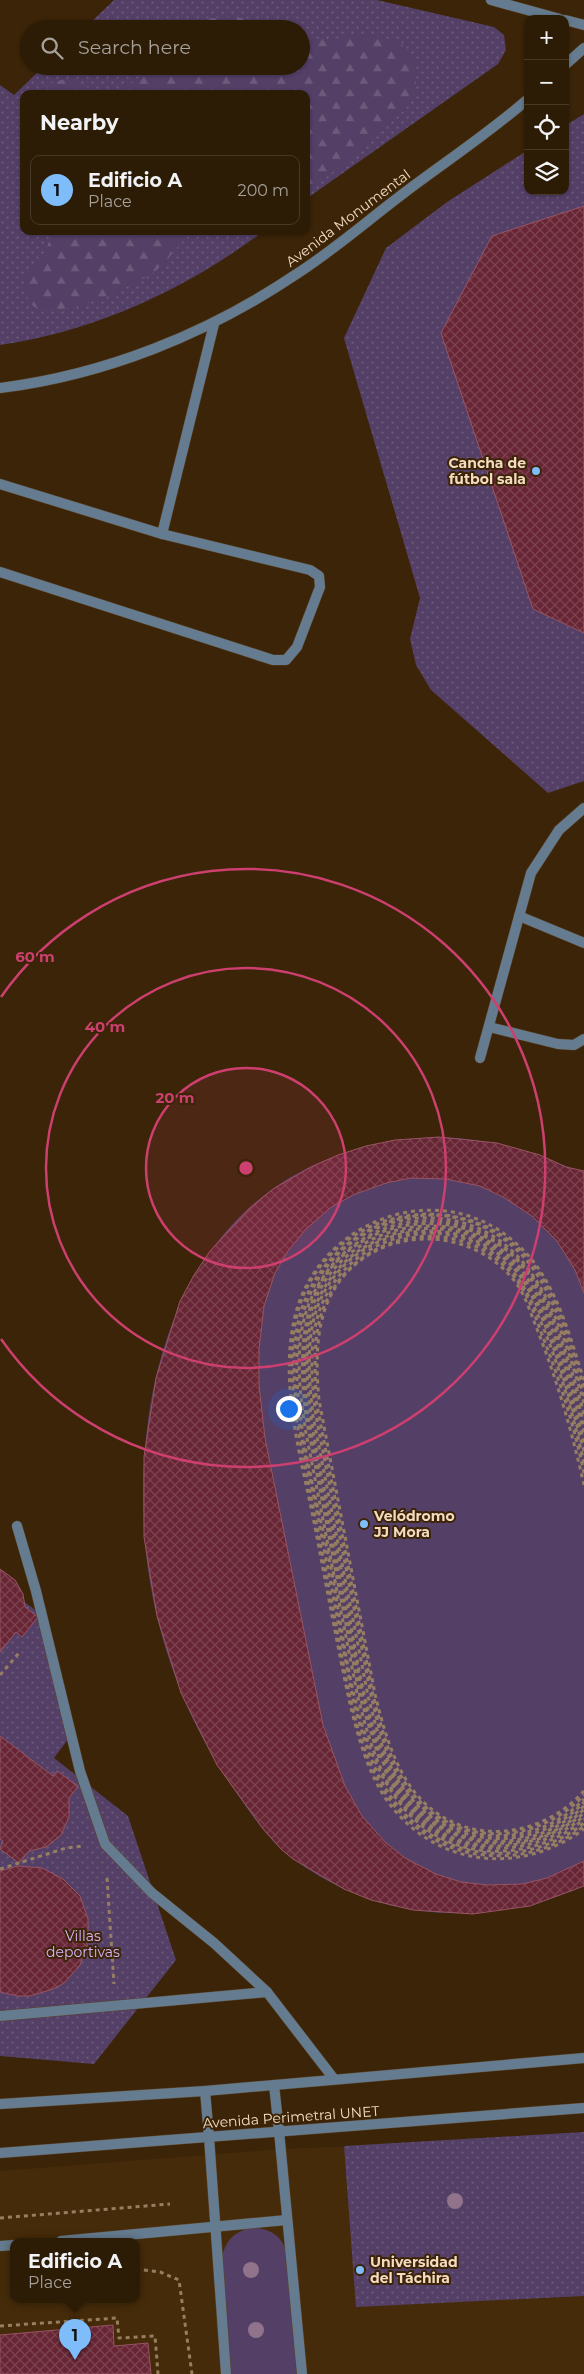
<!DOCTYPE html>
<html lang="en">
<head>
<meta charset="utf-8">
<style>
	body { margin:0; font-family:Montserrat,sans-serif; background:#34240f; color:#f1f3f6 }
	.controls { position:absolute; right:15px; top:15px; display:grid; overflow:hidden; border-radius:10px; box-shadow:0 1px 4px #0004 }
	.controls button { width:45px; height:45px; display:grid; place-items:center; padding:0; border:0; border-bottom:1px solid #483927; background:#2c1b05; color:#f1f3f6; font:25px sans-serif }
	.you { position:absolute; left:288px; top:1408px; width:18px; height:18px; margin:-12px; border:4px solid #fff; border-radius:50%; background:#1a73e8; box-shadow:0 0 0 8px #1a73e833 }
	.badge { display:grid; place-items:center; width:32px; height:32px; border-radius:50%; background:#7ebdf9; color:#111; font-size:16px; font-weight:700 }
	.pin { position:absolute; translate:-50% -41px; filter:drop-shadow(0 1px 2px #0008) }
	.pin::after { content:''; position:absolute; top:26px; width:18px; height:15px; background:inherit; clip-path:polygon(0 0,100% 0,50% 100%) }
	.popup { position:absolute; left:10px; top:2238px; width:130px; height:65px; box-sizing:border-box; display:grid; place-content:center; border-radius:10px; background:#2c1b05; filter:drop-shadow(0 1px 4px #0005); font-size:16px; white-space:nowrap; color:#a6a19a }
	.popup b { font-size:19px; color:#f1f3f6 }
	.popup::after { content:''; position:absolute; left:50%; top:100%; margin-left:-10px; border:10px solid transparent; border-top-color:#2c1b05 }
	.list { margin:0; padding:0; list-style:none }
	h2 { display:flex; justify-content:space-between; align-items:center; height:65px; margin:0; padding:0 20px; font-size:21px }
	h2 small { font-size:16px; font-weight:400; color:#a6a19a }
	.list li { display:grid; grid-template-columns:32px 1fr auto; gap:15px; align-items:center; box-sizing:border-box; height:70px; margin:0 10px 10px; padding:0 10px; border:1px solid #483927; border-radius:10px }
	.list b { display:block; font-size:19px; white-space:nowrap }
	.list p { margin:0; font-size:16px; white-space:nowrap; color:#a6a19a }
	.list em { font-size:16px; font-style:normal; color:#a6a19a }
	.icon { flex:none; width:28px; height:28px; fill:none; stroke:currentColor; stroke-width:2; stroke-linecap:round; stroke-linejoin:round }
	.map { position:relative; flex:none; width:584px; height:2374px; overflow:hidden }
	.search { position:absolute; background:#2c1b05; box-shadow:0 1px 4px #0004; left:20px; top:20px; width:290px; height:55px; display:flex; align-items:center; gap:12px; box-sizing:border-box; padding:0 18px; border-radius:28px; color:#a6a19a; font-size:19px }
	.panel { position:absolute; background:#2c1b05; box-shadow:0 1px 4px #0004; left:20px; top:90px; width:290px; height:145px; border-radius:10px }
	.map>svg:first-child { display:block }
</style>
</head>
<body>
<div class="map">
<svg width="584" height="2374" viewBox="0 0 584 2374">
	<defs>
		<pattern id="grass-dots" width="8" height="8" patternUnits="userSpaceOnUse" patternTransform="scale(1.25)"><rect width="8" height="8" fill="#543f67"/><path d="M2 2h.1M6 6h.1" fill="none" stroke="#6d5a7b" stroke-width="1.8" stroke-linecap="round"/></pattern>
		<pattern id="forest-firs" width="22" height="20" patternUnits="userSpaceOnUse" patternTransform="scale(1.25)"><rect width="22" height="20" fill="#543f67"/><path d="M5 1l3.5 6h-7zM16 11l3.5 6h-7z" fill="#6d5a7b"/></pattern>
		<pattern id="building-cross-hatch" width="8" height="8" patternUnits="userSpaceOnUse" patternTransform="scale(1.25)"><rect width="8" height="8" fill="#672535"/><path d="M0 0l8 8M0 8l8-8" fill="none" stroke="#7d4450"/></pattern>
	</defs>
	<rect width="100%" height="100%" fill="#3b2407"/>
	<!-- built -->
	<path fill="#452b09" fill-rule="evenodd" d="M584,2136V2374H0V2171L282,2149ZM14,2241H136V2299H14Z"/>
	<!-- grass -->
	<g fill="url(#grass-dots)">
		<path d="M114,0H377L494,27L504,35L506,50L498,64L306,199V94H24V231H264C186,289 97,331 0,345V85L14,95L44,66H301V29H84Z"/>
		<path d="M584,114V781L548,793L431,690L416,665L410,639L420,598L344,338L386,248L447,202L528,150V191H565V126Z"/>
		<path d="M0,1584L42,1615L69,1738L54,1758L128,1816L176,1960L94,2064L0,2056Z"/>
		<path d="M584,2132V2296L356,2307L344,2146Z"/>
	</g>
	<!-- forest -->
	<g fill="url(#forest-firs)">
		<path d="M232,17L243,18L277,29H175L200,19Z"/>
		<path d="M356,34L382,37L402,45L410,51L416,71V92L404,111L369,138L343,165L306,190V94H103C122,90 138,83 149,66H301V39H336Z"/>
		<path d="M62,80L73,81L102,94H40L52,83Z"/>
		<path d="M52,231H194C178,243 170,260 154,272C135,286 57,320 36,308C27,303 25,289 25,280C25,269 38,261 44,253C48,246 50,239 52,231Z"/>
	</g>
	<!-- garden -->
	<g fill="#543f67">
		<path d="M439,1137C473,1138 505,1144 537,1155C553,1160 567,1168 584,1171V1886C496,1925 393,1924 311,1871C301,1864 290,1858 281,1849C263,1832 249,1811 235,1791C198,1738 172,1679 157,1617C141,1550 139,1481 149,1413C174,1252 269,1143 439,1137Z"/>
		<path d="M252,2227C273,2230 282,2236 288,2256L297,2374H229L221,2261C225,2241 232,2233 252,2227Z"/>
	</g>
	<!-- building -->
	<g fill="url(#building-cross-hatch)" stroke="#985462">
		<path d="M584,206V633L533,609L441,333L492,236Z"/>
		<path d="M439,1137L497,1143L540,1155L566,1167L584,1171V1293L575,1270L557,1241L532,1216L503,1197L480,1186L446,1179L411,1178L386,1183L353,1195L330,1208L305,1230L288,1251L275,1273L264,1306L259,1349V1385L265,1438L323,1725L345,1786L362,1816L385,1842L405,1858L436,1874L461,1882L487,1885L522,1884L547,1878L584,1861V1886L530,1906L473,1914L413,1910L371,1900L344,1889L293,1859L282,1850L264,1830L217,1765L181,1693L157,1616L144,1537V1457L156,1378L180,1301L194,1275L210,1251L250,1208L273,1189L311,1167L338,1155L366,1146L395,1140Z"/>
		<path d="M0,1569L15,1580L23,1594L25,1607L38,1617L22,1637L16,1632L0,1652Z"/>
		<path d="M0,1736L53,1776L57,1771L78,1786L69,1798V1817L61,1835L46,1847L29,1851L19,1863L0,1849L3,1841L0,1839Z"/>
		<path d="M18,1866L42,1868L63,1879L80,1896L88,1919V1943L80,1965L64,1983L53,1989L30,1996H18L0,1992V1871Z"/>
		<path d="M113,2325L114,2346L148,2343L151,2374H0V2335Z"/>
	</g>
	<g fill="none" stroke-linecap="round" stroke-linejoin="round">
		<!-- service casing -->
		<g stroke="#594125" stroke-width="11">
			<g id="service">
				<path d="M0,484L162,534L310,570L319,576L320,587L297,647L286,660H273L0,572"/>
				<path d="M162,534L214,324"/>
				<path d="M519,916L584,943"/>
				<path d="M489,1027L558,1044L574,1045L584,1039"/>
				<path d="M480,1058L531,873L559,830L584,808"/>
				<path d="M17,1526L36,1591L80,1771L105,1844L152,1893L214,1943L267,1992L334,2079"/>
				<path d="M0,2016L267,1992"/>
				<path d="M279,2131L302,2374"/>
				<path d="M209,2137L226,2374"/>
				<path d="M61,2241L287,2220"/>
				<path d="M0,2246L14,2245"/>
			</g>
		</g>
		<!-- minor casing -->
		<g stroke="#594125" stroke-width="11">
			<g id="minor">
				<path d="M491,0L560,19"/>
				<path d="M565,20L584,25"/>
				<path d="M565,65L584,48"/>
				<path d="M0,388C105,375 207,334 295,275C333,251 368,220 404,193C445,162 489,133 528,99"/>
				<path d="M274,2085L279,2131"/>
				<path d="M205,2091L209,2137"/>
				<path d="M0,2104L205,2091L584,2058"/>
				<path d="M0,2153L584,2108"/>
			</g>
		</g>
		<!-- path -->
		<g stroke="#967e62" stroke-width="3" stroke-dasharray="4 4" stroke-linecap="butt">
			<path d="M584,1380C569,1334 556,1281 520,1247C443,1172 316,1219 294,1320C280,1385 300,1454 313,1517C325,1578 336,1639 349,1700C357,1732 366,1768 384,1796C430,1866 518,1878 584,1829"/>
			<path d="M584,1387C571,1346 557,1292 529,1259C464,1185 341,1206 303,1296C286,1338 292,1391 299,1435C310,1493 322,1551 333,1609C345,1669 353,1742 386,1794C408,1828 445,1852 485,1855C521,1859 556,1848 584,1826"/>
			<path d="M584,1396C568,1348 556,1290 520,1253C444,1176 315,1224 297,1328C287,1389 305,1452 317,1512C329,1574 341,1636 353,1699C362,1733 372,1772 394,1801C438,1862 527,1870 584,1823"/>
			<path d="M584,1403C561,1327 537,1231 444,1219C410,1214 374,1224 347,1246C329,1261 315,1280 307,1302C279,1375 316,1492 331,1568C350,1666 358,1841 488,1851C523,1853 558,1842 584,1819"/>
			<path d="M584,1414C573,1374 551,1296 525,1267C462,1193 350,1211 311,1299C293,1339 299,1391 306,1433L358,1698C367,1731 376,1768 397,1797C441,1859 528,1864 584,1816"/>
			<path d="M584,1432C571,1385 548,1296 514,1261C455,1200 347,1222 315,1300C301,1336 304,1379 308,1417L363,1697C372,1731 381,1771 405,1799C449,1852 534,1860 584,1809"/>
			<path d="M584,1442C571,1393 547,1301 513,1264C454,1200 343,1227 315,1308C303,1342 307,1382 311,1417C319,1472 333,1526 343,1580C356,1647 362,1721 396,1782C414,1816 453,1839 491,1841C527,1843 559,1830 584,1806"/>
			<path d="M584,1451C570,1401 546,1302 511,1265C453,1206 350,1227 319,1303C305,1337 309,1381 313,1416L368,1696C376,1727 384,1761 403,1788C445,1849 533,1856 584,1802"/>
			<path d="M584,1463C573,1412 543,1302 508,1266C452,1208 353,1231 322,1304C308,1338 311,1380 316,1416L371,1695C378,1726 387,1761 405,1788C448,1848 535,1851 584,1799"/>
			<path d="M584,1473C574,1425 559,1378 541,1332C534,1313 528,1294 515,1278C465,1213 362,1227 327,1300C312,1330 315,1367 316,1400L373,1695C381,1726 389,1760 408,1787C451,1849 535,1847 584,1795"/>
			<path d="M584,1485C572,1432 557,1380 537,1329C530,1312 525,1293 513,1279C463,1219 363,1227 329,1299C315,1330 316,1367 319,1400L375,1694C383,1727 393,1763 413,1790C457,1848 538,1842 584,1791"/>
			<path d="M0,1675L19,1653"/>
			<path d="M379,1758L360,1697L306,1417C301,1376 299,1333 315,1294C349,1216 460,1200 517,1260C551,1297 571,1376 584,1424"/>
			<path d="M385,1770C422,1853 516,1869 584,1813"/>
			<path d="M0,1869L66,1848L83,1846"/>
			<path d="M107,1878L114,1984"/>
			<path d="M0,2218L170,2204"/>
			<path d="M136,2269L160,2272L179,2280L192,2374"/>
			<path d="M0,2326L117,2318L119,2338L155,2336L158,2374"/>
		</g>
		<!-- service -->
		<use href="#service" stroke="#657b8f" stroke-width="10"/>
		<!-- minor -->
		<use href="#minor" stroke="#657b8f" stroke-width="10"/>
	</g>
	<!-- trees -->
	<g fill="#91738c">
		<circle cx="455" cy="2201" r="8"/>
		<circle cx="251" cy="2270" r="8"/>
		<circle cx="256" cy="2330" r="8"/>
	</g>
	<!-- distance rings -->
	<circle cx="246" cy="1168" r="100" fill="#cc3f6f" fill-opacity=".12"/>
	<g fill="none" stroke="#cc3f6f" stroke-width="2.5">
		<circle cx="246" cy="1168" r="100"/>
		<circle cx="246" cy="1168" r="200"/>
		<path d="M1 997A299 299 0 1 1 1 1339"/>
	</g>
	<!-- markers -->
	<g fill="#7ebdf9" stroke="#3b2407" stroke-width="2">
		<circle cx="536" cy="471" r="5"/>
		<circle cx="364" cy="1524" r="5"/>
		<circle cx="360" cy="2270" r="5"/>
	</g>
	<g text-anchor="middle" stroke-width="4" stroke-linejoin="round" paint-order="stroke">
		<!-- street labels -->
		<g font-size="14" fill="#f4dbc0" stroke="#3b2407">
			<text transform="translate(348 218) rotate(-37)" y="5">Avenida Monumental</text>
			<text transform="translate(291 2117) rotate(-4)" y="5">Avenida Perimetral UNET</text>
		</g>
		<!-- poi labels -->
		<g font-size="14" font-weight="bold" fill="#f4dbc0" stroke="#3b2407" text-anchor="start">
			<text x="526" y="468" text-anchor="end">Cancha de<tspan x="526" dy="16">fútbol sala</tspan></text>
			<text x="374" y="1521">Velódromo<tspan x="374" dy="16">JJ Mora</tspan></text>
			<text x="370" y="2267">Universidad<tspan x="370" dy="16">del Táchira</tspan></text>
		</g>
		<!-- park labels -->
		<g font-size="14" fill="#d8b4f8" stroke="#3b2407">
			<text x="83" y="1941">Villas<tspan x="83" dy="16">deportivas</tspan></text>
		</g>
	</g>
	<circle cx="246" cy="1168" r="8" fill="#cc3f6f" stroke="#3b2407" stroke-width="2.5"/>
	<g font-size="15" text-anchor="middle" font-weight="bold" fill="#cc3f6f" stroke="#3b2407" stroke-width="4" stroke-linejoin="round" paint-order="stroke">
		<text x="35" y="962">60 m</text>
		<text x="105" y="1032">40 m</text>
		<text x="175" y="1103">20 m</text>
	</g>
</svg>
<div class="controls">
<button>+</button>
<button>−</button>
<button><svg class="icon" aria-label="locate" viewBox="0 0 24 24"><circle cx="12" cy="12" r="6"/><path d="M12 2v4M12 18v4M2 12h4M18 12h4"/></svg></button>
<button><svg class="icon" aria-label="layers" viewBox="0 0 24 24"><path d="M12 4l9 5-9 5-9-5zM3 14l9 5 9-5"/></svg></button>
</div>
<div class="you"></div>
<div class="pin badge" style="left:75px;top:2360px">1</div>
<div class="popup"><b>Edificio A</b>Place</div>
<div class="search"><svg class="icon" aria-label="search" viewBox="0 0 24 24"><circle cx="10" cy="10" r="6"/><path d="M15 15l6 6"/></svg>Search here</div>
<section class="panel">
<h2>Nearby<small></small></h2>
<ul class="list">
<li><span class="badge">1</span><div><b>Edificio A</b><p>Place</p></div><em>200 m</em></li>
</ul>
</section>
</div>
</body>
</html>
